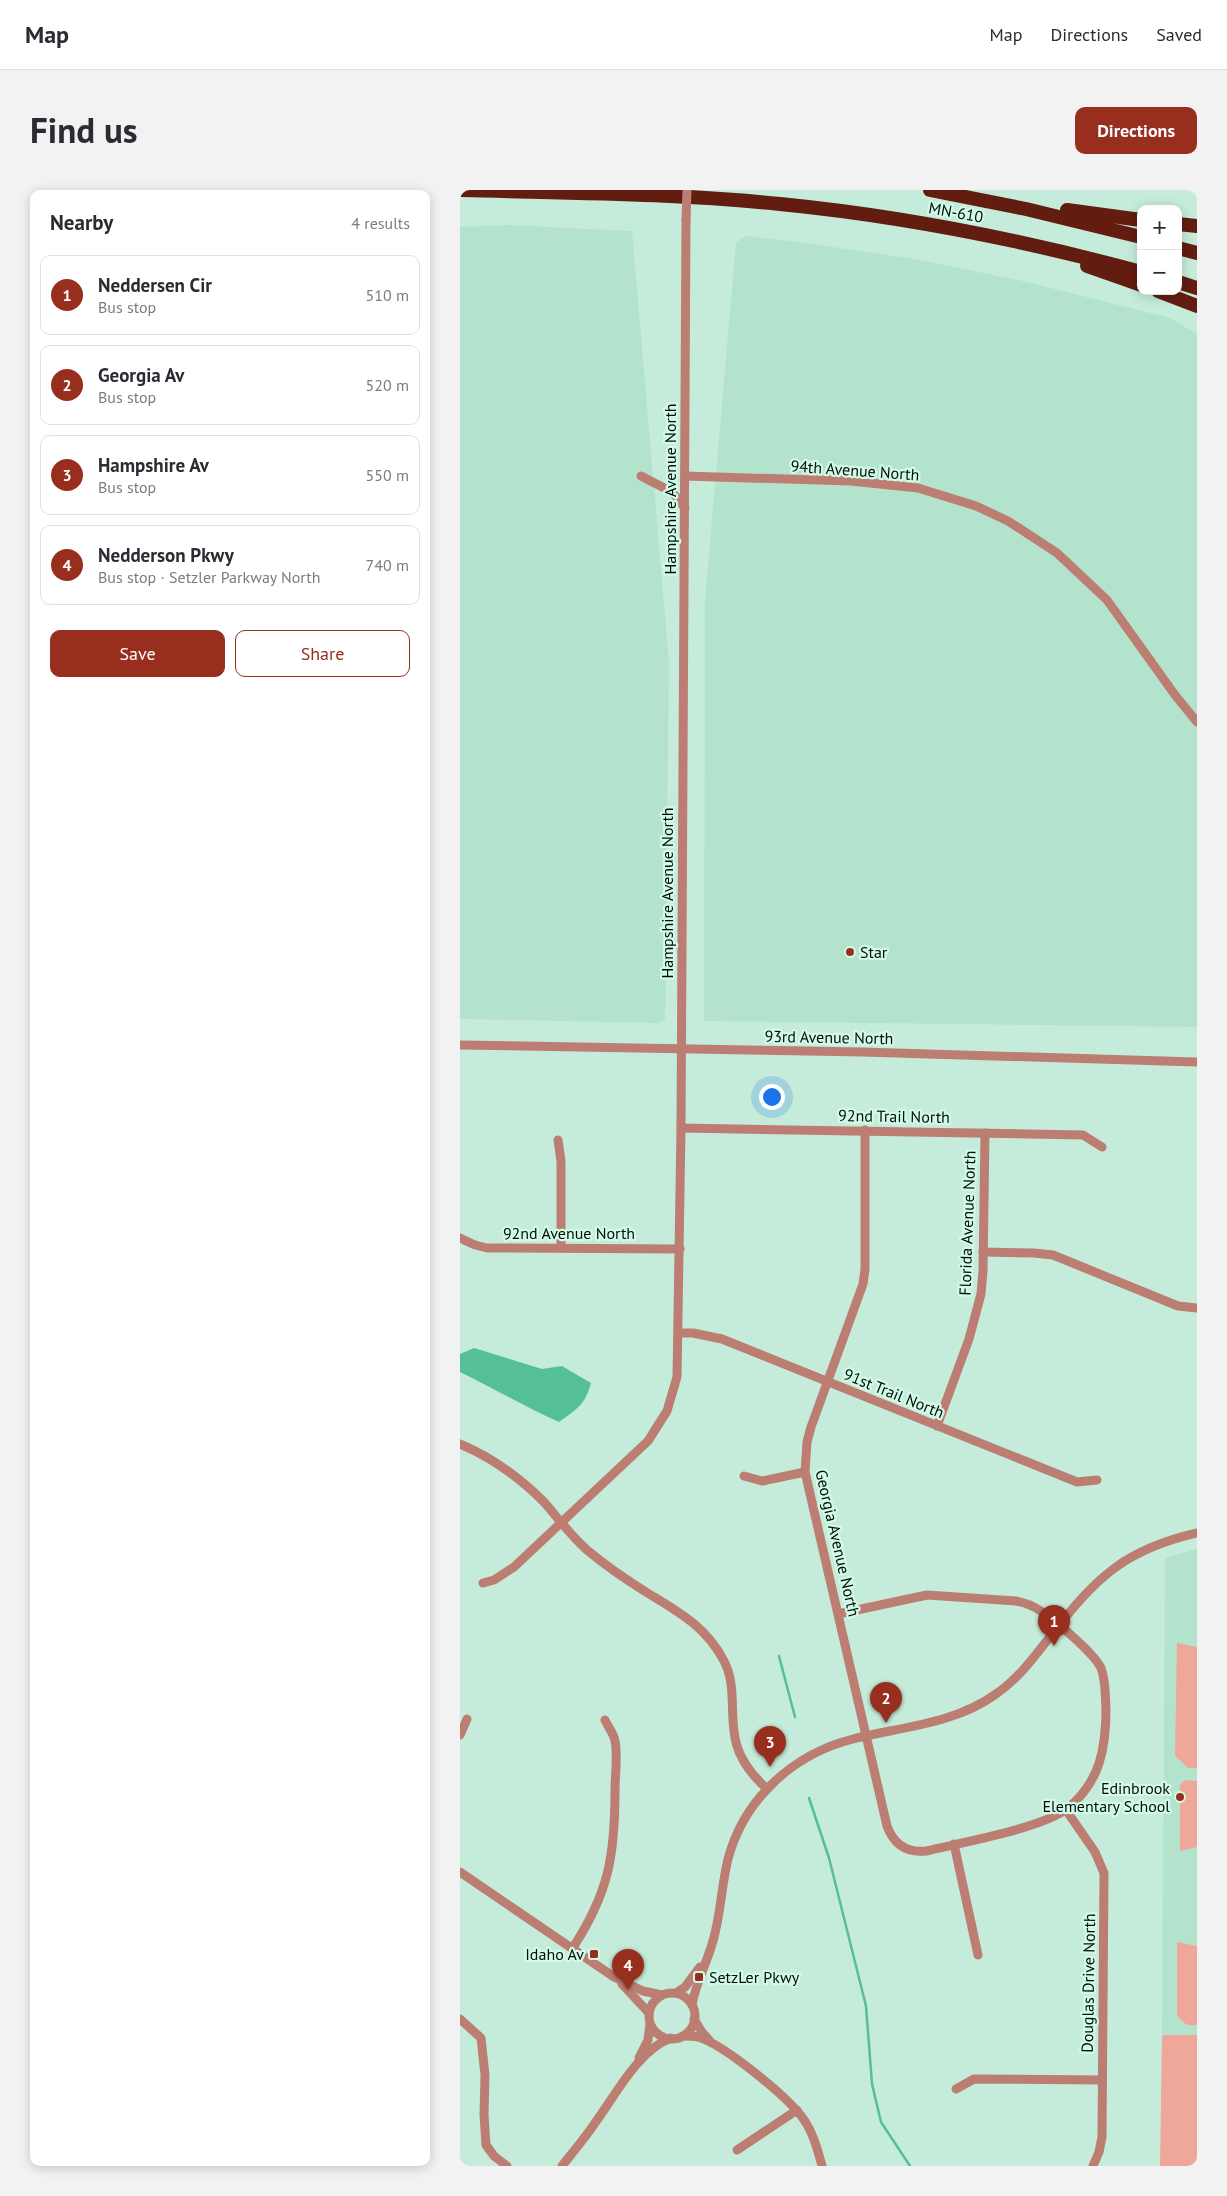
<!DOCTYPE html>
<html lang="en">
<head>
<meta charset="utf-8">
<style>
	body { margin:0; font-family:"PT Sans",sans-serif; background:#f2f2f3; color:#2b2b33 }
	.controls { position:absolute; right:15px; top:15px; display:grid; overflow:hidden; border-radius:10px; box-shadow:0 2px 12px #0003 }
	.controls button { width:45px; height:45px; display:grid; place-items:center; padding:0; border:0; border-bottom:1px solid #e1e1e2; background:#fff; color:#2b2b33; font:25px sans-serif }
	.you { position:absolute; left:311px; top:906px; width:18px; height:18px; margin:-12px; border:4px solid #fff; border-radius:50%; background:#1a73e8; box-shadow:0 0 0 8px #1a73e833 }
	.badge { display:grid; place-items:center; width:32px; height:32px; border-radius:50%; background:#982e1d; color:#fff; font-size:16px; font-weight:700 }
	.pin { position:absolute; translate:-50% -41px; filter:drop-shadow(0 1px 2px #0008) }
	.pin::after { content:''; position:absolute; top:26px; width:18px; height:15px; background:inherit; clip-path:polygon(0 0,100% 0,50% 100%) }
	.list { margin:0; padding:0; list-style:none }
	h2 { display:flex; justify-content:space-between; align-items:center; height:65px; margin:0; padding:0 20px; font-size:21px }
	h2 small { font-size:16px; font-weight:400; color:#7c7c81 }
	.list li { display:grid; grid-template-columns:32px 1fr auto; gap:15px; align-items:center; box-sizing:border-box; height:80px; margin:0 10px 10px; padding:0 10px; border:1px solid #e1e1e2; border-radius:10px }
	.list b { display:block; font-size:19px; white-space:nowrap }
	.list p { margin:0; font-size:16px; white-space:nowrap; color:#7c7c81 }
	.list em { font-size:16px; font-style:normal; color:#7c7c81 }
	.actions { display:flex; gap:10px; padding:15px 20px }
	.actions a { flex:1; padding:11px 0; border:1px solid #982e1d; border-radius:10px; text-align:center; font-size:18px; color:#982e1d }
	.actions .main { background:#982e1d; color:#fff }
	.map { position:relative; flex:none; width:737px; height:1976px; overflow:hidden; border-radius:10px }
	header { display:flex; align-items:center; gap:30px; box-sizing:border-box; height:70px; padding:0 25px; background:#fff; border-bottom:1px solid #e1e1e2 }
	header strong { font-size:24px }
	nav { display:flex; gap:28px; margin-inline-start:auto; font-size:18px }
	.intro { display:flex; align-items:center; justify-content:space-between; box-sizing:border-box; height:120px; padding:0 30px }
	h1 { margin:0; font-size:35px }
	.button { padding:12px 22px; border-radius:10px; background:#982e1d; color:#fff; font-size:18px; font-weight:700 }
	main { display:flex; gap:30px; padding:0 30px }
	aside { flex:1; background:#fff; border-radius:10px; box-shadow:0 2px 12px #0003 }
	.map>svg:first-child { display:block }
</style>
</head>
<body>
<header>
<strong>Map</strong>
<nav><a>Map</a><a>Directions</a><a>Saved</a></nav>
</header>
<div class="intro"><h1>Find us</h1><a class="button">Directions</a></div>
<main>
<aside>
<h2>Nearby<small>4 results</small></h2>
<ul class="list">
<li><span class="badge">1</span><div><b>Neddersen Cir</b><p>Bus stop</p></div><em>510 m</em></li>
<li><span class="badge">2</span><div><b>Georgia Av</b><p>Bus stop</p></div><em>520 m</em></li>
<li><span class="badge">3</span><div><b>Hampshire Av</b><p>Bus stop</p></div><em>550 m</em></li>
<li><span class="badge">4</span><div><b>Nedderson Pkwy</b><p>Bus stop · Setzler Parkway North</p></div><em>740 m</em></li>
</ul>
<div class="actions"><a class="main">Save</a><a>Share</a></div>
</aside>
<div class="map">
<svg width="737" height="1976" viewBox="0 0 737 1976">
	<rect width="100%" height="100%" fill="#c5ecda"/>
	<!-- built -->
	<g fill="#b3e3cd">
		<path d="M48,35L172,41L209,473L205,829L200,833L0,829V37Z"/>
		<path d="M285,46L332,51L454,69L563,91L710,128L737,144V837L244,831L245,410L276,53Z"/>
		<path d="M737,1359V1845H702L705,1368Z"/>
	</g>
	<!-- green -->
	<g fill="#efa799">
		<path d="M717,1453L737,1457V1578H728L715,1566Z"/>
		<path d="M725,1590L737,1591V1657L720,1661V1595Z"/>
		<path d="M717,1752L737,1756V1835H727L717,1826Z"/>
		<path d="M702,1845H737V1976H700Z"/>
	</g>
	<!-- water -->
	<path fill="#55bf96" d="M14,1158L82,1179L102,1176L131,1193C125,1215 117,1219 99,1232C65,1217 33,1198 0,1182V1164Z"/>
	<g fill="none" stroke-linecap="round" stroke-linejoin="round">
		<!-- stream -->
		<g stroke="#55bf96" stroke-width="2.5">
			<path d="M319,1466L335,1527"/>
			<path d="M349,1608L369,1668L406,1816L412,1894L421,1932L450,1976"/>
		</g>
		<!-- minor -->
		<g stroke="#bc7e72" stroke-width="9">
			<path d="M181,286L212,302L225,318"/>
			<path d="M225,286L391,291L458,298L516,316L548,331L597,363L647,410L715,505L737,532"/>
			<path d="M0,855L403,862L737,872"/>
			<path d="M221,938L623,945L642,957"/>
			<path d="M98,950L101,971V1058"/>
			<path d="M0,1048L15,1055L27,1058L220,1059"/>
			<path d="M523,1062L574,1063L593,1065L718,1116L737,1118"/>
			<path d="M218,1143H233L262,1149L617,1292L637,1290"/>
			<path d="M477,1236L509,1149L521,1104L523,1081L525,943"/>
			<path d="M0,1254C31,1267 60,1288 84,1312C98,1328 111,1346 127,1360C145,1375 165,1389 186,1402C217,1421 246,1436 264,1471C278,1498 268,1528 277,1556C282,1573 294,1587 307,1599"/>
			<path d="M284,1286L302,1291L345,1282"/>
			<path d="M23,1393L34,1390L54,1377L188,1251L207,1221L217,1187L221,938L226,30"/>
			<path d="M378,1424L467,1405L556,1411C559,1412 563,1412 567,1414C584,1419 633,1462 641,1478C646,1491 645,1505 646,1519C646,1558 640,1592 608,1618C583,1638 500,1653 466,1661C447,1663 434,1655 427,1636L345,1282L347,1252L351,1237L403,1094L405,1079V940"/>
			<path d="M0,1545L7,1529"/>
			<path d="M606,1620L635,1662L644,1683L642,1947L639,1962L633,1976"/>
			<path d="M494,1654L518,1765"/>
			<path d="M0,1682L154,1787L183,1801L202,1805"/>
			<path d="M112,1759C149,1703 155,1665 155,1600C155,1586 158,1564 155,1551C154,1544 148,1537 145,1530"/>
			<path d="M162,1794L189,1823"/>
			<path d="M216,1803L225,1797L240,1777"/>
			<circle cx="212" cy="1826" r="23"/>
			<path d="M232,1815C236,1790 250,1768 255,1743C261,1719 262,1693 268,1669C284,1609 333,1564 393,1549C440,1537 495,1534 536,1504C559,1488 575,1466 592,1444C637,1387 664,1360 737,1343"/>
			<path d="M0,1829L21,1848L25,1885L24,1925L26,1955L34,1966L47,1976"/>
			<path d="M234,1829L242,1842L249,1850"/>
			<path d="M223,1846C227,1846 233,1846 238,1847C263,1854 333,1910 346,1933C354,1946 358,1961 362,1976"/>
			<path d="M179,1868L188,1850L190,1834"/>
			<path d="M496,1899L514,1889L642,1890"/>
			<path d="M277,1960L337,1920"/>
			<path d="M102,1976C113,1962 125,1948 135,1933C155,1906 178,1860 211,1848"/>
		</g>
		<!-- highway -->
		<g stroke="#631c10" stroke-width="14">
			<path d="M2,0C108,3 214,3 320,14C442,26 563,50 681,82"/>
			<path d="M470,0L566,19L681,47"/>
			<path d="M607,20L681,30"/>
			<path d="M718,34L737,36"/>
			<path d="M718,58L737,63"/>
			<path d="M627,76L681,95"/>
			<path d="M718,92L737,98"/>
			<path d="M698,101L737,116"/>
		</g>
		<!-- minor-bridge -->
		<path stroke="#bc7e72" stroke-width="9" d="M226,30L227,0"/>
	</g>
	<!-- markers -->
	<g fill="#982e1d" stroke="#d2fae7" stroke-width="2">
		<circle cx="390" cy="762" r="5"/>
		<circle cx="720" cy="1607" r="5"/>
		<rect x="129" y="1759" width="10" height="10" rx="2.5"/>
		<rect x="234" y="1782" width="10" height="10" rx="2.5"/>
	</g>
	<g text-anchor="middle" stroke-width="4.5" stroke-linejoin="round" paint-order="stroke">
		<!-- street labels -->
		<g font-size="16" fill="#020e09" stroke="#d2fae7">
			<text transform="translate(496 22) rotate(10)" y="6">MN-610</text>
			<text transform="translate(395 280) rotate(4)" y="6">94th Avenue North</text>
			<text transform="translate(210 299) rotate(-90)" y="6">Hampshire Avenue North</text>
			<text transform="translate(207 703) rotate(-90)" y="6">Hampshire Avenue North</text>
			<text transform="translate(369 847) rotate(1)" y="6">93rd Avenue North</text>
			<text transform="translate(434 926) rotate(1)" y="6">92nd Trail North</text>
			<text transform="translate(507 1033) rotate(-88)" y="6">Florida Avenue North</text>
			<text x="109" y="1049">92nd Avenue North</text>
			<text transform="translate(434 1203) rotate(22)" y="6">91st Trail North</text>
			<text transform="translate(378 1353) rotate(77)" y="6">Georgia Avenue North</text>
			<text transform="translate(628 1793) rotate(-89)" y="6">Douglas Drive North</text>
		</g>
		<!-- poi labels -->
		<g font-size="16" fill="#020e09" stroke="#d2fae7" text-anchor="start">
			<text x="400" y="768">Star</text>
			<text x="710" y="1604" text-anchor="end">Edinbrook<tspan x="710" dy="18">Elementary School</tspan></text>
			<text x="124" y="1770" text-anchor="end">Idaho Av</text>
			<text x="249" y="1793">SetzLer Pkwy</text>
		</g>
	</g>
</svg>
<div class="controls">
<button>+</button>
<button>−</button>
</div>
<div class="you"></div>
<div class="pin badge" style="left:594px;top:1456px">1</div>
<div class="pin badge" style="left:426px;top:1533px">2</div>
<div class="pin badge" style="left:310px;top:1577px">3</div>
<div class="pin badge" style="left:168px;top:1800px">4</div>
</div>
</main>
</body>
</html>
